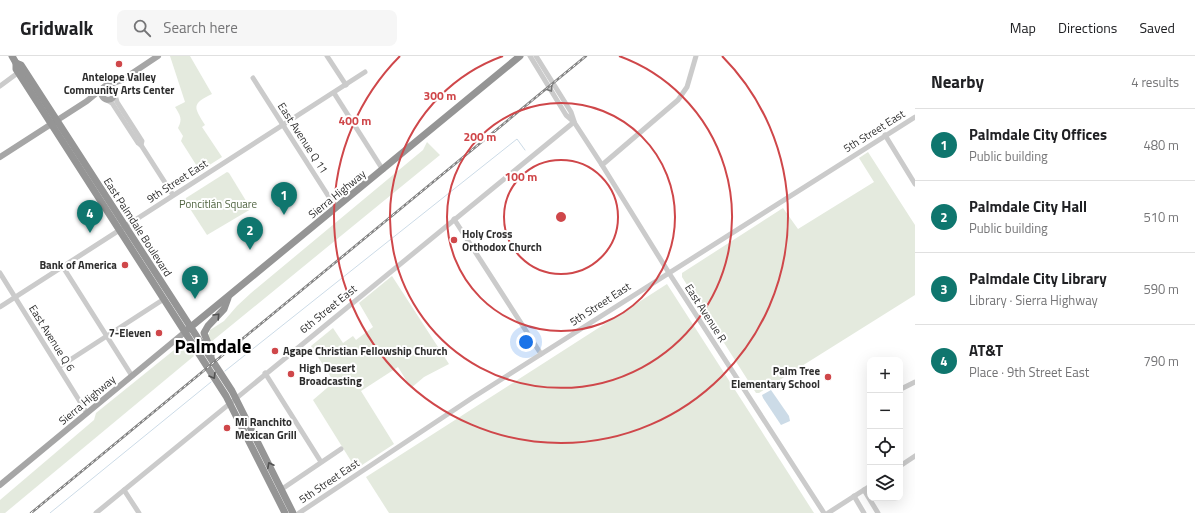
<!DOCTYPE html>
<html lang="en">
<head>
<meta charset="utf-8">
<style>
	body { margin:0; font-family:"Titillium Web",sans-serif; background:#f6f6f6; color:#202124 }
	.controls { position:absolute; right:12px; bottom:12px; display:grid; overflow:hidden; border-radius:8px; box-shadow:0 4px 16px #0002 }
	.controls button { width:36px; height:36px; display:grid; place-items:center; padding:0; border:0; border-bottom:1px solid #e0e0e0; background:#fff; color:#202124; font:20px sans-serif }
	.you { position:absolute; left:526px; top:286px; width:14px; height:14px; margin:-10px; border:3px solid #fff; border-radius:50%; background:#1a73e8; box-shadow:0 0 0 6px #1a73e833 }
	.badge { display:grid; place-items:center; width:26px; height:26px; border-radius:50%; background:#0f766e; color:#fff; font-size:13px; font-weight:700 }
	.pin { position:absolute; translate:-50% -33px; filter:drop-shadow(0 1px 2px #0008) }
	.pin::after { content:''; position:absolute; top:21px; width:14px; height:12px; background:inherit; clip-path:polygon(0 0,100% 0,50% 100%) }
	.list { margin:0; padding:0; list-style:none }
	h2 { display:flex; justify-content:space-between; align-items:center; height:52px; margin:0; padding:0 16px; font-size:17px }
	h2 small { font-size:13px; font-weight:400; color:#757577 }
	.list li { display:grid; grid-template-columns:26px 1fr auto; gap:12px; align-items:center; box-sizing:border-box; height:72px; padding:0 16px; border-top:1px solid #e0e0e0 }
	.list b { display:block; font-size:15px; white-space:nowrap }
	.list p { margin:0; font-size:13px; white-space:nowrap; color:#757577 }
	.list em { font-size:13px; font-style:normal; color:#757577 }
	.icon { flex:none; width:22px; height:22px; fill:none; stroke:currentColor; stroke-width:2; stroke-linecap:round; stroke-linejoin:round }
	.map { position:relative; flex:none; width:915px; height:457px; overflow:hidden }
	header { display:flex; align-items:center; gap:24px; box-sizing:border-box; height:56px; padding:0 20px; background:#fff; border-bottom:1px solid #e0e0e0 }
	header strong { font-size:19px }
	nav { display:flex; gap:22px; margin-inline-start:auto; font-size:14px }
	.search { width:280px; height:36px; background:#f6f6f6; display:flex; align-items:center; gap:10px; box-sizing:border-box; padding:0 14px; border-radius:8px; color:#757577; font-size:15px }
	main { display:flex }
	aside { flex:1; background:#fff }
	.map>svg:first-child { display:block }
</style>
</head>
<body>
<header>
<strong>Gridwalk</strong>
<div class="search"><svg class="icon" aria-label="search" viewBox="0 0 24 24"><circle cx="10" cy="10" r="6"/><path d="M15 15l6 6"/></svg>Search here</div>
<nav><a>Map</a><a>Directions</a><a>Saved</a></nav>
</header>
<main>
<div class="map">
<svg width="915" height="457" viewBox="0 0 915 457">
	<rect width="100%" height="100%" fill="#fff"/>
	<!-- green -->
	<g fill="#e4eade">
		<path d="M170,0H190L212,38C191,48 194,51 205,69L202,71L222,101L200,115L181,85L183,80L178,72C183,63 180,59 175,51L185,46Z"/>
		<path d="M427,86L440,99L211,286L208,281L210,274L224,265L237,250L251,237L423,94Z"/>
		<path d="M868,96L915,169V239L759,337H756L682,221V217L783,152L798,173L874,126L859,102Z"/>
		<path d="M227,116L229,117L251,153L207,179L185,145L186,142Z"/>
		<path d="M392,220L449,308L424,321L411,332L398,311L361,335L394,388L356,413L313,344L334,326L311,290L333,272L343,287L353,280L356,284L373,271L359,247Z"/>
		<path d="M667,228L814,457H389L366,421Z"/>
		<path d="M184,286L194,300L5,457H0V444L94,364L96,357Z"/>
	</g>
	<!-- water -->
	<path fill="#ccdbe7" d="M771,334L789,360L790,365L781,369L763,342L762,339Z"/>
	<g fill="none" stroke-linecap="round" stroke-linejoin="round">
		<!-- stream -->
		<g stroke="#ccdbe7" stroke-width="1">
			<path d="M225,315L517,83L525,94"/>
			<path d="M50,457L211,326"/>
		</g>
		<!-- minor -->
		<g stroke="#cbcbcb" stroke-width="5">
			<path d="M327,0L346,29"/>
			<path d="M530,0L566,59L574,66L602,109L669,217L824,457"/>
			<path d="M536,0L571,56L574,65"/>
			<path d="M253,22L336,152"/>
			<path d="M0,30L19,16"/>
			<path d="M334,37L383,114"/>
			<path d="M115,39L117,46L142,85L141,89"/>
			<path d="M107,44L112,47L138,87L141,89L173,139"/>
			<path d="M885,79L915,128"/>
			<path d="M602,109L678,44L687,31L696,0"/>
			<path d="M454,163L541,298"/>
			<path d="M63,211L132,320"/>
			<path d="M0,217L87,357"/>
			<path d="M0,251L365,16"/>
			<path d="M59,311L164,243"/>
			<path d="M265,317L321,406"/>
			<path d="M903,332L915,326"/>
			<path d="M900,410L915,400"/>
			<path d="M282,433L341,393"/>
			<path d="M124,434L139,457"/>
			<path d="M864,434L878,457"/>
			<path d="M854,440L864,457"/>
			<path d="M96,457L574,66"/>
			<path d="M299,457L472,342L915,61"/>
			<path d="M828,457L870,430"/>
		</g>
		<!-- major -->
		<g stroke="#a6a6a6" stroke-width="6">
			<path d="M101,33C99,46 115,48 115,35L110,29"/>
			<path d="M0,101L87,45L105,30L122,24L158,0"/>
			<path d="M0,429L185,276"/>
		</g>
		<!-- highway -->
		<g stroke="#959595" stroke-width="7">
			<path d="M12,0L16,7L21,9L232,335L293,457"/>
			<path d="M16,7V13L226,340L285,457"/>
			<path d="M187,274L520,0"/>
			<path d="M211,301V295L204,277L208,270L224,253L228,242"/>
		</g>
		<!-- rail casing -->
		<g stroke="#838383" stroke-width="2.5">
			<path id="rail" d="M31,457L586,0"/>
		</g>
		<!-- rail -->
		<use href="#rail" stroke="#fff" stroke-width="1" stroke-dasharray="3" stroke-linecap="butt"/>
	</g>
	<!-- one-way arrows -->
	<defs><path id="oneway-chevron" d="M-2-3.5L2.5 0L-2 3.5" fill="none" stroke-width="1.6" stroke-linecap="round" stroke-linejoin="round"/></defs>
	<use stroke="#757575" href="#oneway-chevron" transform="translate(550 33) rotate(58)"/>
	<g stroke="#525252">
		<use href="#oneway-chevron" transform="translate(217 260) rotate(-47)"/>
		<use href="#oneway-chevron" transform="translate(213 320) rotate(59)"/>
		<use href="#oneway-chevron" transform="translate(270 409) rotate(-117)"/>
	</g>
	<!-- distance rings -->
	<g fill="none" stroke="#cf474a" stroke-width="2">
		<circle cx="561" cy="161" r="57"/>
		<circle cx="561" cy="161" r="114"/>
		<path d="M619 0A171 171 0 1 1 503 0"/>
		<path d="M722 0A227 227 0 1 1 400 0"/>
	</g>
	<!-- markers -->
	<g fill="#cf474a" stroke="#fff" stroke-width="1.5">
		<circle cx="119" cy="8" r="4"/>
		<circle cx="454" cy="184" r="4"/>
		<circle cx="125" cy="209" r="4"/>
		<circle cx="159" cy="277" r="4"/>
		<circle cx="275" cy="295" r="4"/>
		<circle cx="291" cy="318" r="4"/>
		<circle cx="828" cy="321" r="4"/>
		<circle cx="227" cy="372" r="4"/>
	</g>
	<g text-anchor="middle" stroke-width="4" stroke-linejoin="round" paint-order="stroke">
		<!-- poi labels -->
		<g font-size="11" font-weight="bold" fill="#2e2e2e" stroke="#fff" text-anchor="start">
			<text x="119" y="25" text-anchor="middle">Antelope Valley<tspan x="119" dy="13">Community Arts Center</tspan></text>
			<text x="462" y="182">Holy Cross<tspan x="462" dy="13">Orthodox Church</tspan></text>
			<text x="117" y="213" text-anchor="end">Bank of America</text>
			<text x="151" y="281" text-anchor="end">7-Eleven</text>
			<text x="283" y="299">Agape Christian Fellowship Church</text>
			<text x="299" y="316">High Desert<tspan x="299" dy="13">Broadcasting</tspan></text>
			<text x="820" y="319" text-anchor="end">Palm Tree<tspan x="820" dy="13">Elementary School</tspan></text>
			<text x="235" y="370">Mi Ranchito<tspan x="235" dy="13">Mexican Grill</tspan></text>
		</g>
		<!-- street labels -->
		<g font-size="11" fill="#2e2e2e" stroke="#fff">
			<text transform="translate(874 75) rotate(-32)" y="4">5th Street East</text>
			<text transform="translate(303 82) rotate(57)" y="4">East Avenue Q 11</text>
			<text transform="translate(177 125) rotate(-33)" y="4">9th Street East</text>
			<text transform="translate(337 138) rotate(-39)" y="4">Sierra Highway</text>
			<text transform="translate(138 171) rotate(57)" y="4">East Palmdale Boulevard</text>
			<text transform="translate(600 248) rotate(-33)" y="4">5th Street East</text>
			<text transform="translate(328 253) rotate(-39)" y="4">6th Street East</text>
			<text transform="translate(706 257) rotate(57)" y="4">East Avenue R</text>
			<text transform="translate(52 282) rotate(58)" y="4">East Avenue Q 6</text>
			<text transform="translate(87 344) rotate(-40)" y="4">Sierra Highway</text>
			<text transform="translate(329 425) rotate(-34)" y="4">5th Street East</text>
		</g>
		<!-- park labels -->
		<g font-size="11" fill="#506441" stroke="#fff">
			<text x="218" y="152">Poncitlán Square</text>
		</g>
		<!-- town labels -->
		<g font-size="19" font-weight="bold" fill="#000" stroke="#fff">
			<text x="213" y="297">Palmdale</text>
		</g>
	</g>
	<circle cx="561" cy="161" r="6" fill="#cf474a" stroke="#fff" stroke-width="2"/>
	<g font-size="12" text-anchor="middle" font-weight="bold" fill="#cf474a" stroke="#fff" stroke-width="4" stroke-linejoin="round" paint-order="stroke">
		<text x="440" y="44">300 m</text>
		<text x="355" y="69">400 m</text>
		<text x="480" y="85">200 m</text>
		<text x="521" y="125">100 m</text>
	</g>
</svg>
<div class="controls">
<button>+</button>
<button>−</button>
<button><svg class="icon" aria-label="locate" viewBox="0 0 24 24"><circle cx="12" cy="12" r="6"/><path d="M12 2v4M12 18v4M2 12h4M18 12h4"/></svg></button>
<button><svg class="icon" aria-label="layers" viewBox="0 0 24 24"><path d="M12 4l9 5-9 5-9-5zM3 14l9 5 9-5"/></svg></button>
</div>
<div class="you"></div>
<div class="pin badge" style="left:284px;top:159px">1</div>
<div class="pin badge" style="left:250px;top:194px">2</div>
<div class="pin badge" style="left:195px;top:243px">3</div>
<div class="pin badge" style="left:90px;top:177px">4</div>
</div>
<aside>
<h2>Nearby<small>4 results</small></h2>
<ul class="list">
<li><span class="badge">1</span><div><b>Palmdale City Offices</b><p>Public building</p></div><em>480 m</em></li>
<li><span class="badge">2</span><div><b>Palmdale City Hall</b><p>Public building</p></div><em>510 m</em></li>
<li><span class="badge">3</span><div><b>Palmdale City Library</b><p>Library · Sierra Highway</p></div><em>590 m</em></li>
<li><span class="badge">4</span><div><b>AT&amp;T</b><p>Place · 9th Street East</p></div><em>790 m</em></li>
</ul>
</aside>
</main>
</body>
</html>
